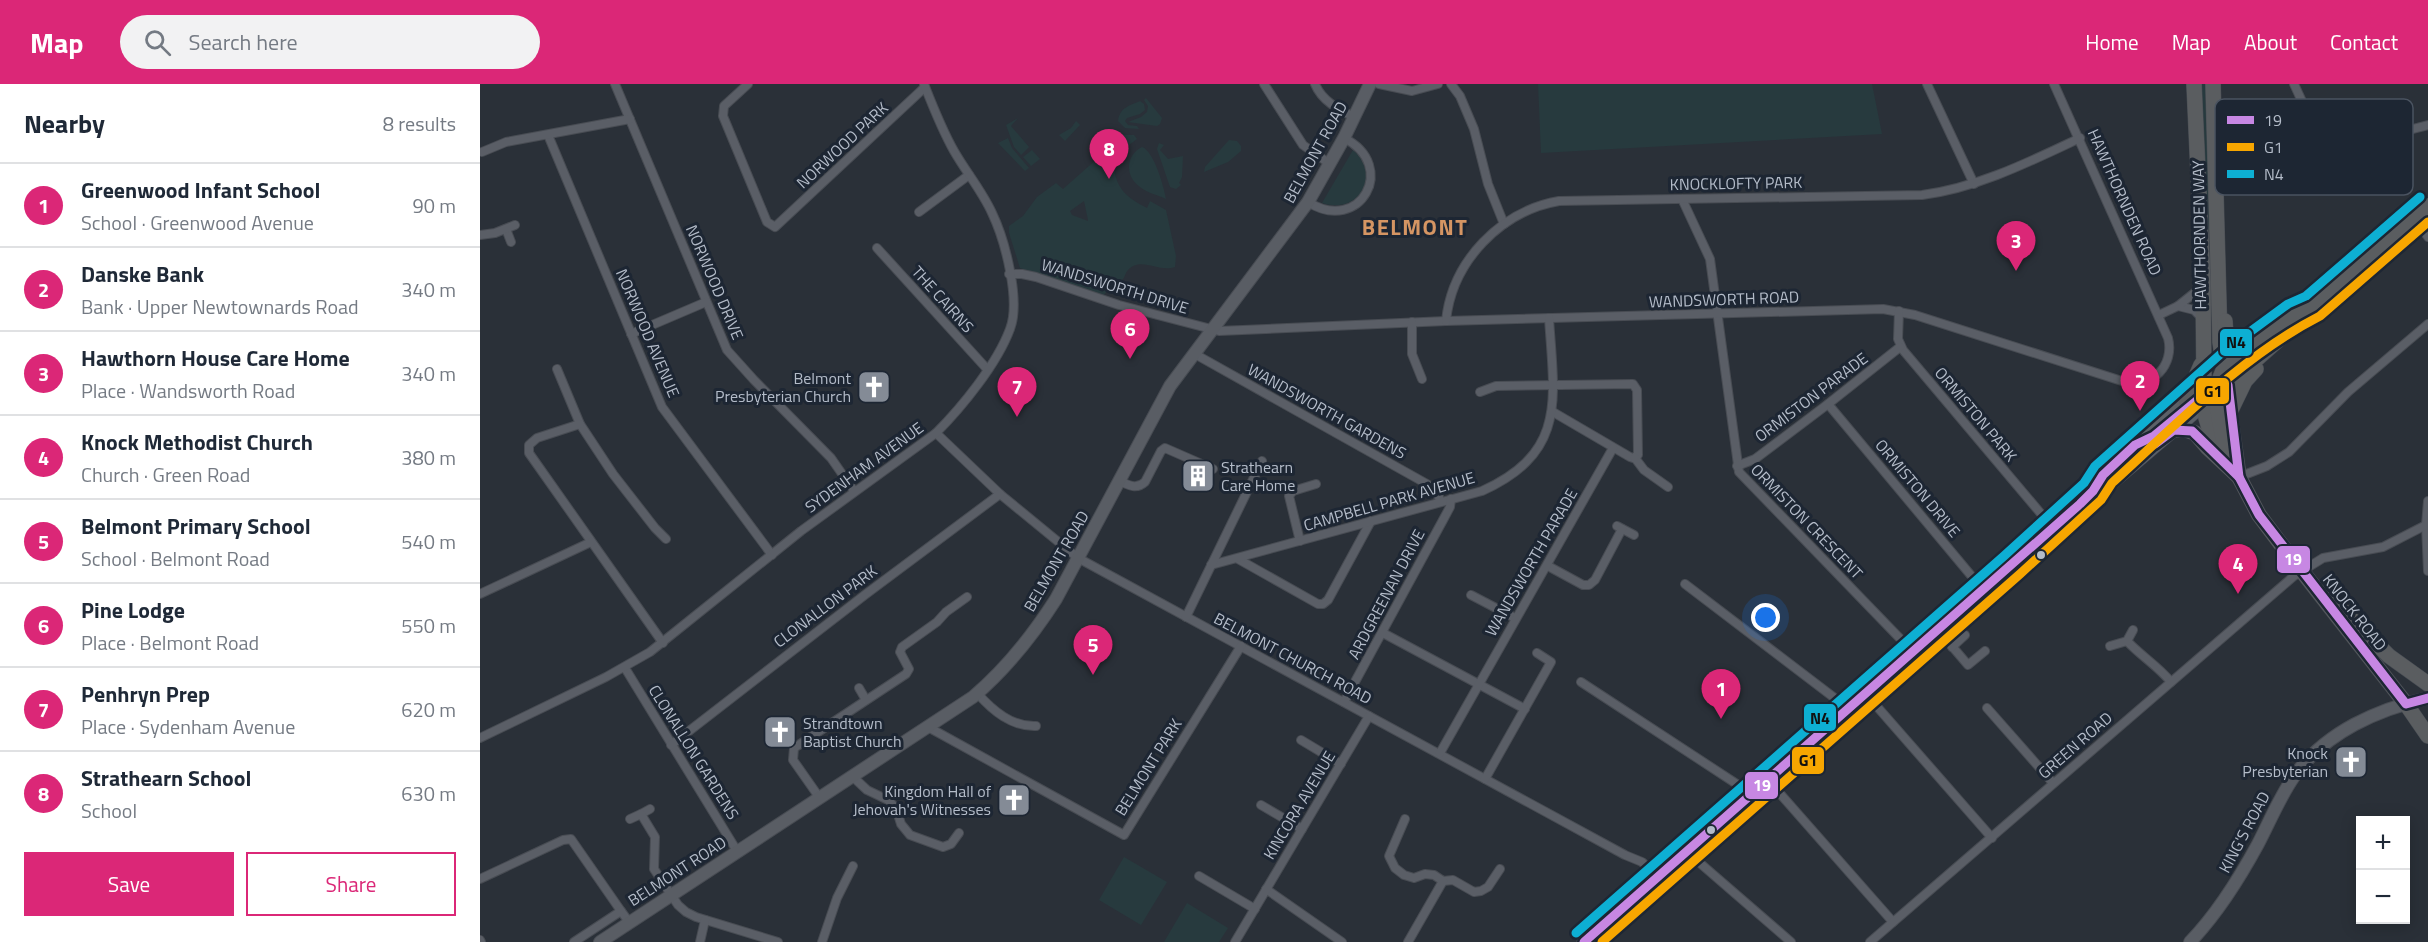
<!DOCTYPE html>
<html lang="en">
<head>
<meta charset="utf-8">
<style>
	body { margin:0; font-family:"Titillium Web",sans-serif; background:#f2f2f3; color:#1f2937 }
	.controls { position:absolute; right:18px; bottom:18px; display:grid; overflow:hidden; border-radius:0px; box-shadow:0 3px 15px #0003 }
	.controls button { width:54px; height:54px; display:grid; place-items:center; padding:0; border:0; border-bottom:2px solid #e0e1e3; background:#fff; color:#1f2937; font:30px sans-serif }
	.you { position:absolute; left:1286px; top:534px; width:21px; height:21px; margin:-15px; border:4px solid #fff; border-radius:50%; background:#1a73e8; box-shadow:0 0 0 9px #1a73e833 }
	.badge { display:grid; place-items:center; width:39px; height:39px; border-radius:50%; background:#db2777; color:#fff; font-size:20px; font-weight:700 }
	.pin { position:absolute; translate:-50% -50px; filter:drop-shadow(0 2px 3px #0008) }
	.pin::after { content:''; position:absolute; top:32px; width:21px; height:18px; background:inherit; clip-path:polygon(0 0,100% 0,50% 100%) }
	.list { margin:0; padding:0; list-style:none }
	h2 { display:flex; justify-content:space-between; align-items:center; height:78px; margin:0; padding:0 24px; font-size:26px }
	h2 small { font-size:20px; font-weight:400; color:#747a83 }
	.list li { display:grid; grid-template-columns:39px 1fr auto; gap:18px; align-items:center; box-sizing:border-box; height:84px; padding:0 24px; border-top:2px solid #e0e1e3 }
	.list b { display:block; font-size:22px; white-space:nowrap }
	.list p { margin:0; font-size:20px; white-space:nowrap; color:#747a83 }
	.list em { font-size:20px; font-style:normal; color:#747a83 }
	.actions { display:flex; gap:12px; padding:18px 24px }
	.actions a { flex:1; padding:14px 0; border:2px solid #db2777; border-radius:0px; text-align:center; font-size:21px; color:#db2777 }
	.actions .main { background:#db2777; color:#fff }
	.icon { flex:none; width:33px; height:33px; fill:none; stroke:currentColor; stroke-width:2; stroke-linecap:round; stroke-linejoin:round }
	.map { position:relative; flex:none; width:1948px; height:858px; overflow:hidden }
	header { display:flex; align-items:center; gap:36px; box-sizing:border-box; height:84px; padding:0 30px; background:#db2777; color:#fff }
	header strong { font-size:28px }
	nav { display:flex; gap:33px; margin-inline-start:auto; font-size:21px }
	.search { width:420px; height:54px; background:#f2f2f3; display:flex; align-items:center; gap:15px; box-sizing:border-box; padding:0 21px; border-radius:33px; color:#747a83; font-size:22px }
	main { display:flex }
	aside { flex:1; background:#fff }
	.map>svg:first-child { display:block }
</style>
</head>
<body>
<header>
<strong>Map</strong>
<div class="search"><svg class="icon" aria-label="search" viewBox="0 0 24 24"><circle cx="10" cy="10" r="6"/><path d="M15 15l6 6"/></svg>Search here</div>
<nav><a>Home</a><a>Map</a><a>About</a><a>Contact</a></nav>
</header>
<main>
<aside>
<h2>Nearby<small>8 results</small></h2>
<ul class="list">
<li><span class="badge">1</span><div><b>Greenwood Infant School</b><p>School · Greenwood Avenue</p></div><em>90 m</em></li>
<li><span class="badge">2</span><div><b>Danske Bank</b><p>Bank · Upper Newtownards Road</p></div><em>340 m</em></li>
<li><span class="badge">3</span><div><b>Hawthorn House Care Home</b><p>Place · Wandsworth Road</p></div><em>340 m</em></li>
<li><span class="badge">4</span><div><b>Knock Methodist Church</b><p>Church · Green Road</p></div><em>380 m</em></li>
<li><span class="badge">5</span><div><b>Belmont Primary School</b><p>School · Belmont Road</p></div><em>540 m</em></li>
<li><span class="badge">6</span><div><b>Pine Lodge</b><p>Place · Belmont Road</p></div><em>550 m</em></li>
<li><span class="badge">7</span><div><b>Penhryn Prep</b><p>Place · Sydenham Avenue</p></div><em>620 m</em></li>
<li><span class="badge">8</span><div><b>Strathearn School</b><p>School</p></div><em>630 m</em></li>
</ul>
<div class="actions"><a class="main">Save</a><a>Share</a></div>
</aside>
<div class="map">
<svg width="1948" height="858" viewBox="0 0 1948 858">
	<rect width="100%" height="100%" fill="#2a3038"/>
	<!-- green -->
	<g fill="#273a3e" fill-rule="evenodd">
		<path d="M1058,0H1392L1402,50L1061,69Z"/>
		<path d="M1720,0H1726L1730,132L1729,184Z"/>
		<path d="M666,14L682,34L680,40L677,42L648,38L661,33L667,28L668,22L664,16Z"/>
		<path d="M660,17L664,20L665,26L660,30L647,34L645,37L648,41L657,42L659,45L645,44L638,37C640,23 649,22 660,17Z"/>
		<path d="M538,34L531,42L549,63L541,71L534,63L526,41Z"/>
		<path d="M596,37L600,41L585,57L579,51L591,44Z"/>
		<path d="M644,51H654L657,55L645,64L641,80L634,81C635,104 647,114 667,124L670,117L686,126L696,172L695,183C679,189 661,172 648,186C645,189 645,193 643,195C638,201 629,203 624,211L540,184L529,149V142L543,132L557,113L576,99L583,105ZM604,117L608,136V137L592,131L590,127Z"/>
		<path d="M528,54L532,64L549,84L545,87L518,59Z"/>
		<path d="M749,56L757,57L761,62V67L748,78L724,88L725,83Z"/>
		<path d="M679,59L684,61L680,66L688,75L703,72L702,93L699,99L701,101L696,105L690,103L677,65Z"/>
		<path d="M662,63C674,67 684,103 686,115C678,111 667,109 660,103C645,92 645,72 662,63Z"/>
		<path d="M552,66L560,75L551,82L543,73Z"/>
		<path d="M873,66C902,92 879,131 842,119Z"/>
		<path d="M644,773L687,798L661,841L619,816Z"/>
		<path d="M707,819L748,844L739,858H684Z"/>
	</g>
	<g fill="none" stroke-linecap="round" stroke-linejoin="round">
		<!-- street casing -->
		<g stroke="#484c53" stroke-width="10">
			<g id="street">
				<path d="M135,0L247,266L274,296L351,374L374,407"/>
				<path d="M268,0L244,22L243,32L287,138L295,143L445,3"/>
				<path d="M784,0L823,61L850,80"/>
				<path d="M835,0C842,17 858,25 874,33"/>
				<path d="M899,0L932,7L958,0"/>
				<path d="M971,0L980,12L994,45L1008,100L1024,140"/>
				<path d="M1447,0L1494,100"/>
				<path d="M1814,0L1837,50L1845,58L1901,36L1909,37L1925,47L1948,41"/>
				<path d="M68,51L182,323L292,471"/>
				<path d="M2,68L26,58L150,35"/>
				<path d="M1821,83L1861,66V53"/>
				<path d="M1202,115L1230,175L1259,388L1434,569"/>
				<path d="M828,118C880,151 919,82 864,54"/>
				<path d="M439,128L489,91"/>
				<path d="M1935,134L1948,153"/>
				<path d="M26,145L31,158"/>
				<path d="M0,151L15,149L35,141"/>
				<path d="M397,164L507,285"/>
				<path d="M529,190H542L556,193L639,221L739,247L966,237L1403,225L1435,231L1645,298C1672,305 1695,281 1688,254L1574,0"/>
				<path d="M1698,222L1714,226L1723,235"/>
				<path d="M1419,227L1418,255L1423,266L1573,444"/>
				<path d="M1679,231L1698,222L1723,202"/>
				<path d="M966,237C972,177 1021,127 1079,117L1442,111C1497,104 1549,78 1600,54"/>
				<path d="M932,238V270L942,295"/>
				<path d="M151,250L226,218"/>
				<path d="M713,269L947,400L959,413L960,418"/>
				<path d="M77,285L100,340L133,390L175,444L186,455"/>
				<path d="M1000,308L1016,302L1153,300L1157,306L1158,371L1153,374L1150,373L1073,328"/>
				<path d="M1348,320L1504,507"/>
				<path d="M100,340L57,354L49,361V369L183,559"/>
				<path d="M456,349L520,410L598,474L1145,771L1162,778L1178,793"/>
				<path d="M1155,374L1164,386L1188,403"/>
				<path d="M1257,382L1275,375L1348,320L1420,263"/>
				<path d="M1759,393L1787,382L1809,368L1868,308L1948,240"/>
				<path d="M639,397C649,401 656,406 665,398L681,367L685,364L733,385"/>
				<path d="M1948,417L1946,441L1948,487"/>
				<path d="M1137,442L1154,451"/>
				<path d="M820,457L809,412L813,407L836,400"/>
				<path d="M758,475L838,520H843L848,516L891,437"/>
				<path d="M731,481L1002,407C1088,368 1074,314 1069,234"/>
				<path d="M1068,482L1103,501H1109L1115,496L1142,445"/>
				<path d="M1205,500L1369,625"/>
				<path d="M0,510L111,458"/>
				<path d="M991,511L1035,534"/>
				<path d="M706,533L782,377"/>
				<path d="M1459,547L1488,581L1505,567"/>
				<path d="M903,549L1045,625"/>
				<path d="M1647,557C1661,572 1678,582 1691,598"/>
				<path d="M1630,562L1647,557L1653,546"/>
				<path d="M1472,563L1485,551"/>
				<path d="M145,584L257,767"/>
				<path d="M1101,598L1272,710"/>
				<path d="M379,604L386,616"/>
				<path d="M497,609C513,627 532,643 556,642"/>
				<path d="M1386,610L1512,754"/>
				<path d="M864,618L963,436L970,423L971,415"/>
				<path d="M1507,624L1573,699"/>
				<path d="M448,643L644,751L761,562"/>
				<path d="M0,654L126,593L170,568L321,447L456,349C482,323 517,280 530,245C541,217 525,156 512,129C502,107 486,88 474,67C462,46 453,23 444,0"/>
				<path d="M821,656L861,680"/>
				<path d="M191,661L386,510L520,410"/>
				<path d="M960,669L1133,364"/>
				<path d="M372,692L387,706L408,716L416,724L421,740L430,751L463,763L471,760L479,749"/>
				<path d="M1005,695L1071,578L1057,569"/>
				<path d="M1288,696L1413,838"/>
				<path d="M339,713L313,676L314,664L426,590L429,585L420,568L422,563L457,538L466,528L487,513"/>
				<path d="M781,721L822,745"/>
				<path d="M161,730L170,725"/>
				<path d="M150,735L161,730L175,753L174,785L198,821L206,828L216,833L298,858"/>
				<path d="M925,735L909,772L915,784L924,791L934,794L945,790L954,791L963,797L973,796L994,808L1001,807L1008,803L1020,785"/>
				<path d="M1206,767L1311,858"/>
				<path d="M719,792L775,825"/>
				<path d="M0,795L83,756L91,755L141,827"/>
				<path d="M786,805L862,858"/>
				<path d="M0,856L1,858"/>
				<path d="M94,858L141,827L149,838"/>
				<path d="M220,858L225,836"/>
				<path d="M342,858L357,814L373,782"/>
				<path d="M755,858L889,632"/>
				<path d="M928,858L963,797"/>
				<path d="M1390,858L1814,492L1843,474L1903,463L1948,440"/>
			</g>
		</g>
		<!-- secondary casing -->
		<g stroke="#484c53" stroke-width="14">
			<g id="secondary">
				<path d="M120,858L493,613C526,585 553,551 576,515L690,302L828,118L864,54L890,0"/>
				<path d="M1710,858C1738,829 1759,795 1778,760C1790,737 1800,712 1815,691C1846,648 1898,625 1948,614"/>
			</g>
		</g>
		<!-- primary casing -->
		<g stroke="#484c55" stroke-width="15">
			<g id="primary">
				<path d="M1613,407L1630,400L1725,319"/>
				<path d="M1104,858L1532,481L1613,407L1623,391L1713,311"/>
			</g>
		</g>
		<!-- highway casing -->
		<g stroke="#474c53" stroke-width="16">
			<g id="highway">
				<path d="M1714,0L1723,197L1724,301L1726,334L1736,367"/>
				<path d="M1733,0L1740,258L1759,393"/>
				<path d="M1745,237C1745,253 1753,265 1770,263"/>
				<path d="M1742,306L1823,234"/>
				<path d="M1706,316L1721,281"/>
				<path d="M1751,326L1765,297L1776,285"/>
				<path d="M1694,346L1704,345L1715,349L1728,364L1759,393L1779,431L1800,459L1926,620L1948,652"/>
				<path d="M1747,375L1739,335L1736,304L1744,284L1815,230L1833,222L1948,122"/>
				<path d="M1855,519L1909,572L1948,600"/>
			</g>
		</g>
		<!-- street -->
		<use href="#street" stroke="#5a5e66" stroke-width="8"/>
		<!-- secondary -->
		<use href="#secondary" stroke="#595d64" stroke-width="12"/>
		<!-- primary -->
		<use href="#primary" stroke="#5c6168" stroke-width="14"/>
		<!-- highway -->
		<use href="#highway" stroke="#5a5d60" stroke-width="15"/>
		<!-- bus-1 casing -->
		<g stroke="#1d2633" stroke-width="14">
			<g id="bus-1">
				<path d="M1675,360L1694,346L1712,347L1759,393L1779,431L1926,620L1948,614"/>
				<path d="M1104,858L1600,420L1613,407L1623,391L1655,361L1674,352L1731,305L1748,301L1759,393"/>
			</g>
		</g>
		<!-- bus-2 casing -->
		<g stroke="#1d2633" stroke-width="14">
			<path id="bus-2" d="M1122,858L1540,490L1621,416L1632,399C1697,340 1762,272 1840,232L1948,138"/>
		</g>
		<!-- bus-3 casing -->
		<g stroke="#1d2633" stroke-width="14">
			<path id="bus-3" d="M1096,849L1524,472L1604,399L1615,382L1744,267L1808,220L1826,212L1940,113"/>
		</g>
		<!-- bus-1 -->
		<use href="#bus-1" stroke="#c787e3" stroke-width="9"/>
		<!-- bus-2 -->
		<use href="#bus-2" stroke="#f7a600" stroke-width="9"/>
		<!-- bus-3 -->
		<use href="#bus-3" stroke="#0dafd3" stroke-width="9"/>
	</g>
	<!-- icons -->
	<defs>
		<g id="church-square" transform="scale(1.725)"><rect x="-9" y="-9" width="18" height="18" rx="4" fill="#848b96" stroke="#1d2633"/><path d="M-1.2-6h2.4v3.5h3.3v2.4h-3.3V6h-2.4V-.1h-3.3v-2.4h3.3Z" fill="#fff"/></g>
		<g id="building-square" transform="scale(1.725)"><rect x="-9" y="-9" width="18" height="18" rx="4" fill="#848b96" stroke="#1d2633"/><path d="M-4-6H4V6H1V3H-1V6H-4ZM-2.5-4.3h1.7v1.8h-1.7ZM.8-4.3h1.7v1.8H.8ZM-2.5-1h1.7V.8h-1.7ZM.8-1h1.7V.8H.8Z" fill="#fff"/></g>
	</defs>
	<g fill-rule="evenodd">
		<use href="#church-square" x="394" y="303"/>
		<use href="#building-square" x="718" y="392"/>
		<use href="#church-square" x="300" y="648"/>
		<use href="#church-square" x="1871" y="678"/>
		<use href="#church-square" x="534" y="716"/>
	</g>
	<!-- markers -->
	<g fill="#b4bcc9" stroke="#1d2633" stroke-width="2">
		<circle cx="1561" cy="471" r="5"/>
		<circle cx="1231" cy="746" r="5"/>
	</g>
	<g text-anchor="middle" stroke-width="6" stroke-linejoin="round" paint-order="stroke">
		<!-- street labels -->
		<g font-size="16" fill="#b4bcc9" stroke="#1d2633">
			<text transform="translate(362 61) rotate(-43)" y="6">NORWOOD PARK</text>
			<text transform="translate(835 68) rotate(-61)" y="6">BELMONT ROAD</text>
			<text transform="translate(1256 99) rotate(-1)" y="6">KNOCKLOFTY PARK</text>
			<text transform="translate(1645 118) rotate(66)" y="6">HAWTHORNDEN ROAD</text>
			<text transform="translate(1719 151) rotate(-91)" y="6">HAWTHORNDEN WAY</text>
			<text transform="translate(235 198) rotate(67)" y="6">NORWOOD DRIVE</text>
			<text transform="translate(635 202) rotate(17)" y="6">WANDSWORTH DRIVE</text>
			<text transform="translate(463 215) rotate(48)" y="6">THE CAIRNS</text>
			<text transform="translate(1244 215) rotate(-2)" y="6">WANDSWORTH ROAD</text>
			<text transform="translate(168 249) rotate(67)" y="6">NORWOOD AVENUE</text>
			<text transform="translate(1331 313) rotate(-37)" y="6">ORMISTON PARADE</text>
			<text transform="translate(847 327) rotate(29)" y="6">WANDSWORTH GARDENS</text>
			<text transform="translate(1496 330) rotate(50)" y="6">ORMISTON PARK</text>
			<text transform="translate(384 383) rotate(-36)" y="6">SYDENHAM AVENUE</text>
			<text transform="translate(1438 404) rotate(50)" y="6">ORMISTON DRIVE</text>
			<text transform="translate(909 417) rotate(-16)" y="6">CAMPBELL PARK AVENUE</text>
			<text transform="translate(1327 437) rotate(46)" y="6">ORMISTON CRESCENT</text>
			<text transform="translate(576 477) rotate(-60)" y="6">BELMONT ROAD</text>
			<text transform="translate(1051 478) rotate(-60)" y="6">WANDSWORTH PARADE</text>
			<text transform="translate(906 510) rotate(-62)" y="6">ARDGREENAN DRIVE</text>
			<text transform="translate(345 522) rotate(-37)" y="6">CLONALLON PARK</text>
			<text transform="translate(1875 528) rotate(52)" y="6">KNOCK ROAD</text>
			<text transform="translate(813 574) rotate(28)" y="6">BELMONT CHURCH ROAD</text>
			<text transform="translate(1595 661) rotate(-41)" y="6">GREEN ROAD</text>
			<text transform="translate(214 668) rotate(58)" y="6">CLONALLON GARDENS</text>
			<text transform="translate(668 683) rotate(-58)" y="6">BELMONT PARK</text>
			<text transform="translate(819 721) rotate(-59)" y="6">KINCORA AVENUE</text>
			<text transform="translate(1764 748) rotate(-62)" y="6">KING'S ROAD</text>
			<text transform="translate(197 787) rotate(-33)" y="6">BELMONT ROAD</text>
		</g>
		<!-- poi labels -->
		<g font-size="16" fill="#b4bcc9" stroke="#1d2633" text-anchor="end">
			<text x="371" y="300">Belmont<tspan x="371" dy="18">Presbyterian Church</tspan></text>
			<text x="741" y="389" text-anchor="start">Strathearn<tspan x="741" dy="18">Care Home</tspan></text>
			<text x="323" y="645" text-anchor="start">Strandtown<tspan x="323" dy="18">Baptist Church</tspan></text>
			<text x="1848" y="675">Knock<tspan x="1848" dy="18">Presbyterian</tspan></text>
			<text x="511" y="713">Kingdom Hall of<tspan x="511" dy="18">Jehovah's Witnesses</tspan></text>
		</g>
		<!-- district labels -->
		<g font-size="22" font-weight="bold" letter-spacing="1.5" fill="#d59563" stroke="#1d2633">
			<text x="935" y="151">BELMONT</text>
		</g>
	</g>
	<!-- legend -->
	<rect x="1735" y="15" width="198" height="96" rx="9" fill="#1d2633" stroke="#4a5360" stroke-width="1.5"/>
	<rect x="1747" y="32" width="27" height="8" fill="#c787e3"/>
	<rect x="1747" y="59" width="27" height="8" fill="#f7a600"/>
	<rect x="1747" y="86" width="27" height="8" fill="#0dafd3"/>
	<g font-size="16" fill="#b4bcc9">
		<text x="1784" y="42">19</text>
		<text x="1784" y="69">G1</text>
		<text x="1784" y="96">N4</text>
	</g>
	<g stroke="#1d2633" stroke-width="2">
		<rect x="1739" y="244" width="34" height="29" rx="6" fill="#0dafd3"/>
		<rect x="1715" y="293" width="35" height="28" rx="6" fill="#f7a600"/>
		<rect x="1796" y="461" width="35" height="29" rx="6" fill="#c787e3"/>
		<rect x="1323" y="619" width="34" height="29" rx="6" fill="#0dafd3"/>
		<rect x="1311" y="662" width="34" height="29" rx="6" fill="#f7a600"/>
		<rect x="1264" y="687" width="35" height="29" rx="6" fill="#c787e3"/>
	</g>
	<g font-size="16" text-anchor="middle" font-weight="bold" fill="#fff">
		<text x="1813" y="481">19</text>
		<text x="1282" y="707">19</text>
	</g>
	<g font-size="16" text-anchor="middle" font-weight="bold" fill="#111">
		<text x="1756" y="264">N4</text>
		<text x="1733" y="313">G1</text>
		<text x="1340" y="640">N4</text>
		<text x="1328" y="682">G1</text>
	</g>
</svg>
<div class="controls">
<button>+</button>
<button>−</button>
</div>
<div class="you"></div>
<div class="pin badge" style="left:1241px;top:635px">1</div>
<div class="pin badge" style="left:1660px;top:327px">2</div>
<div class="pin badge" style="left:1536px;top:187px">3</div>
<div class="pin badge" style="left:1758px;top:510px">4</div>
<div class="pin badge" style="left:613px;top:591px">5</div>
<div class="pin badge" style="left:650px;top:275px">6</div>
<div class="pin badge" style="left:537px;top:333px">7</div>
<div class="pin badge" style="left:629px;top:95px">8</div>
</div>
</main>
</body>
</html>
